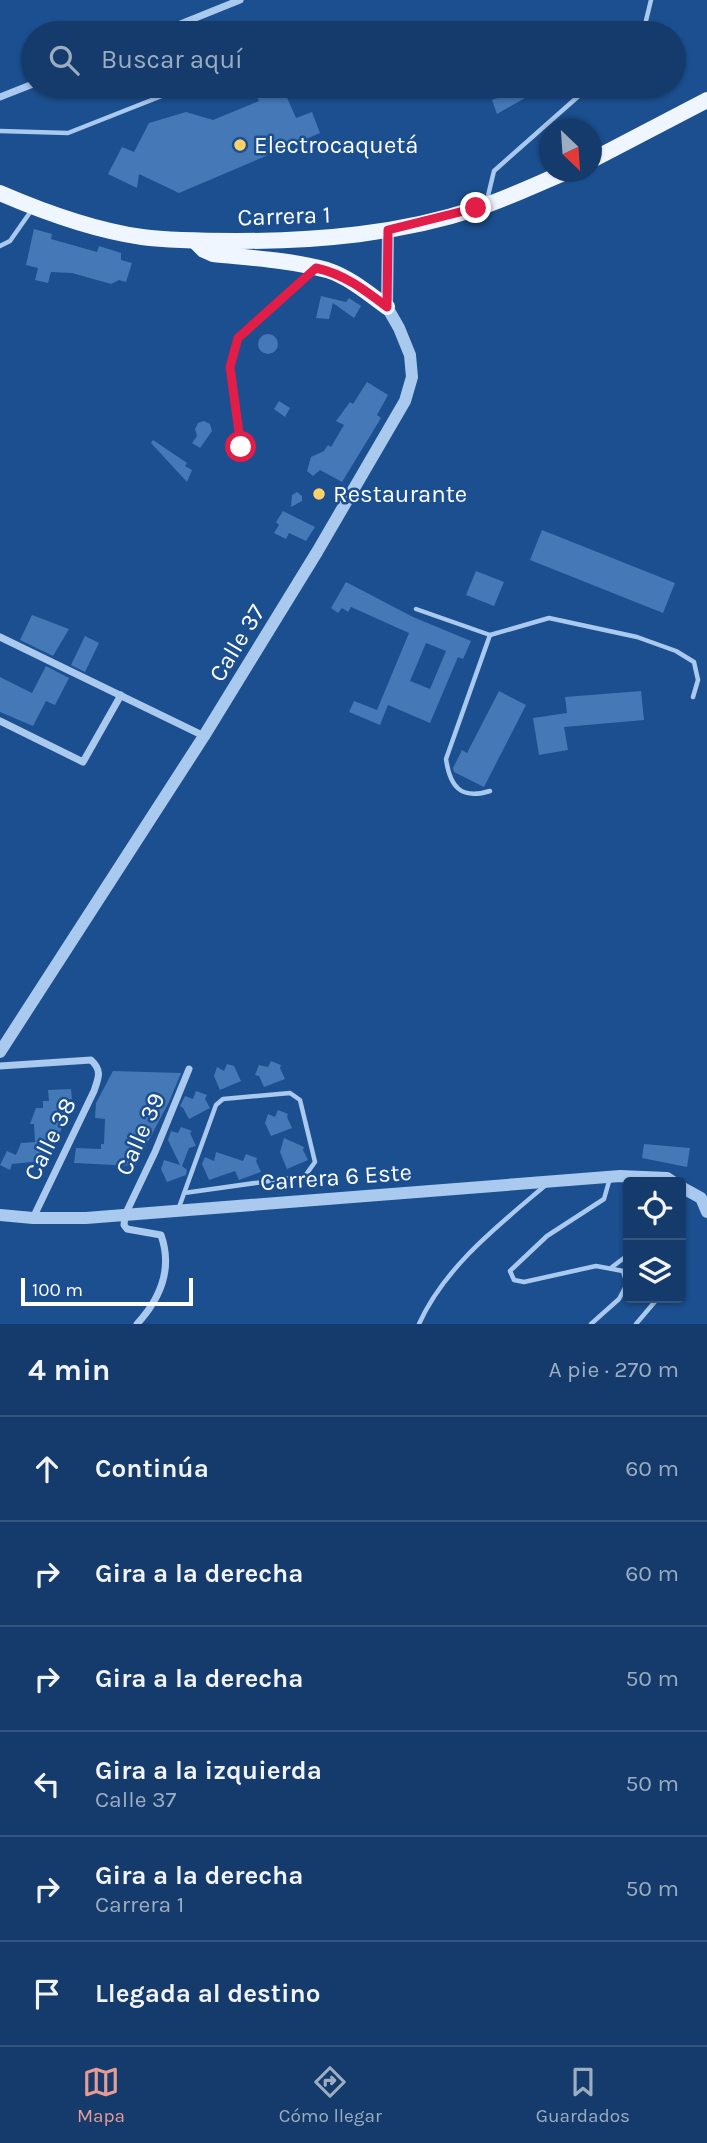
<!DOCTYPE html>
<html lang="es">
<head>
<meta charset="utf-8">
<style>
	body { margin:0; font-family:Karla,sans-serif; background:#214673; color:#f1f3f6 }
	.controls { position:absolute; right:21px; bottom:21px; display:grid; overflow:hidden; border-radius:7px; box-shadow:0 2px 5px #0004 }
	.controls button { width:63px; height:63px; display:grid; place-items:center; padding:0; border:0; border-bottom:2px solid #33557e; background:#143b6b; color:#f1f3f6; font:35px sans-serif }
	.compass { position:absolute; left:539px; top:119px; width:63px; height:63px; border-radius:50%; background:#143b6b; box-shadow:0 2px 5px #0004; rotate:155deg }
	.scale { position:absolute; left:21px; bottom:18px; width:172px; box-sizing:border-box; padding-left:7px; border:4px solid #fff; border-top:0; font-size:19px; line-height:24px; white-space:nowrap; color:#fff; -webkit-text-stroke:5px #1b4f8f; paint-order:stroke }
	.stop { position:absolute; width:21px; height:21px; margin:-16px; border:5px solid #e11d48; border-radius:50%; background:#fff }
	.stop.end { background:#e11d48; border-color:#fff; box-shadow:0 2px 7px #0008 }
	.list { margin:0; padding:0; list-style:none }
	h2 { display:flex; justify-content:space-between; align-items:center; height:91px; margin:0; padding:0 28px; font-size:30px }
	h2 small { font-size:23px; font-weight:400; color:#9dadc1 }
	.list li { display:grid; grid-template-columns:46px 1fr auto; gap:21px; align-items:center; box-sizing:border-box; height:105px; padding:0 28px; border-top:2px solid #33557e }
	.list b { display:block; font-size:26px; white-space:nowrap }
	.list p { margin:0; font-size:23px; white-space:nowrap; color:#9dadc1 }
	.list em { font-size:23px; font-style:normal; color:#9dadc1 }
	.icon { flex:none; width:38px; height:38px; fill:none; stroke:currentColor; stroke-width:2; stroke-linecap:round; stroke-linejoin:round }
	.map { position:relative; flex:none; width:707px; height:1324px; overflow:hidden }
	.search { position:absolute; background:#143b6b; box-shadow:0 2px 5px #0004; left:21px; right:21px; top:21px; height:77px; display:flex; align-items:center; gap:18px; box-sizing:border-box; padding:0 24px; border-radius:38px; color:#9dadc1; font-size:26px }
	.sheet { height:721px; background:#143b6b }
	nav { display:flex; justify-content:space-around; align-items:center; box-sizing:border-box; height:98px; border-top:2px solid #33557e; background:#143b6b; font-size:19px; color:#9dadc1 }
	nav a { display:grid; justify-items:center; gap:4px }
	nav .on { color:#e69b98 }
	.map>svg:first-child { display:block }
</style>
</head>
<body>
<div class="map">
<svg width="707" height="1324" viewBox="0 0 707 1324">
	<rect width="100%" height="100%" fill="#1b4f8f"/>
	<!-- building -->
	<g fill="#4478b7" fill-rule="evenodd">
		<path d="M282,86L296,118L312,112L320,133L179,193L139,174L137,188L108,174L122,147L134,152L149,123L186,112L213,120L259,101L257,97Z"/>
		<path d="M522,89L525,98L497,114L492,100Z"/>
		<path d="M34,229L52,234L51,239L97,252L99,246L121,253V260L132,263L126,282L119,280L111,284L72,273L51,272L48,283L35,280L38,268L26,265Z"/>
		<path d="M321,296L346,302L349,298L361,306L354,318L333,303L329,319L316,318Z"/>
		<circle cx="268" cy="344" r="10"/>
		<path d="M367,382L388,395L377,415L381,418L342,482L320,470L313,476L307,471L311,457L324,451L328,445L331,447L344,425L336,421L350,402L353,404Z"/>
		<path d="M279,401L290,408L285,417L274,409Z"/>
		<path d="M204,421L210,424L212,431L200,448L192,443L197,436L195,429L198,423Z"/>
		<path d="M153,440L187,463L185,466L192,470L187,482L151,443Z"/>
		<path d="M297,492L302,496V501L291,507L292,495Z"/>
		<path d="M283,511L315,527L306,541L289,533L286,539L274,533L279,525L276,522Z"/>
		<path d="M542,530L675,583L663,613L530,560Z"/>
		<path d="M476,571L504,582L494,606L466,595Z"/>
		<path d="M346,582L413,617L471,641L463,659L458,657L430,723L388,705L380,725L349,712L354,701L377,710L409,633L351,607L348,612L342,608L338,613L331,608ZM426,643L446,651L430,689L410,681Z"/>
		<path d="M32,615L69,629L53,656L20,640Z"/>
		<path d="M85,636L99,643L85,672L71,665Z"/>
		<path d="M46,666L69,678L55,705L46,701L33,726L0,712V677L32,693Z"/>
		<path d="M499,691L526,705L484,787L454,772L453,768L462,750L467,753Z"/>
		<path d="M641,691L644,720L564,727L568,750L539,755L533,718L567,713L565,697Z"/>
		<path d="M271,1061L281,1065L280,1068L285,1079L264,1087L259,1076L255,1075L259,1065L268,1067Z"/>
		<path d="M227,1064L234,1066L241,1081L220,1090L214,1076L217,1067L224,1071Z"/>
		<path d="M113,1071L181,1073L169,1102L135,1166L74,1163L76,1148L101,1149V1144H104L105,1119L95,1118L96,1103Z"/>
		<path d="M71,1089L72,1099L66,1100L67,1116L54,1147H44L42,1161L12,1164L10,1170L0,1165L7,1151L16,1155L21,1143L35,1142L34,1124H30L36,1108H43V1101H49L48,1090Z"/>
		<path d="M196,1091L207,1095L205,1099L210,1108L189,1119L183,1108L180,1106L185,1096L193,1099Z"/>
		<path d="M278,1110L288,1114L287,1117L292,1128L271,1136L265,1123L268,1114L275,1117Z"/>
		<path d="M181,1127L192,1131L190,1133L196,1146L189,1148L182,1166L187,1170L186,1175L167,1182L161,1169L164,1160L180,1165L168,1140L171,1131L178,1133Z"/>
		<path d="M284,1138L304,1147L303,1150L308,1160L287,1169L280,1152Z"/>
		<path d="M644,1144L690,1148L687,1167L642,1158Z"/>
		<path d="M216,1152L243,1161L246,1154L257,1158L256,1161L261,1172L239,1180L235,1171L209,1180L202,1164L205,1157L214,1161Z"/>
	</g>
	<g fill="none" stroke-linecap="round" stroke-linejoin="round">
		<!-- service -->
		<g stroke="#a9c9ee" stroke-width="4.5">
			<path d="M318,33L322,32"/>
			<path d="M643,33L651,0"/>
			<path d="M0,131L68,133L187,86"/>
			<path d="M487,200L494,171L590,86"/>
			<path d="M0,246L10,241L31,211"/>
			<path d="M241,447L230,367L238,339L313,271"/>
			<path d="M416,609L490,635L549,618L637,637L676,651L694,662L698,680L693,697"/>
			<path d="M490,635L446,759C450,787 461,800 490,791"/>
			<path d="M178,1210L216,1105L223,1099L290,1093L300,1100L315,1162L305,1176L184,1193"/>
			<path d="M612,1267L628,1255"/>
			<path d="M419,1324C445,1266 500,1224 547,1184"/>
			<path d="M591,1324L619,1299L627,1284L623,1271L596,1266L524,1282L514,1280L510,1271L547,1236L604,1199L610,1178"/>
			<path d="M636,1324L658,1298"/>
		</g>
		<!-- minor -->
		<g stroke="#a9c9ee" stroke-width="7">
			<path d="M158,33L240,0"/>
			<path d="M0,97L33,84"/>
			<path d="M0,637L204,736"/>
			<path d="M0,721L83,762L121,695"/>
			<path d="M0,1066L91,1060C102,1070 99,1077 94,1091L33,1218"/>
			<path d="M137,1324C160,1299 173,1269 161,1235L127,1229L124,1225L125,1215L155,1152L189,1069"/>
		</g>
		<!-- tertiary -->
		<g stroke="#a9c9ee" stroke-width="12">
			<path d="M0,1052L204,736L317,552L405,401L412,377L410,355L399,328L387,307L388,230"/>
			<path d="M681,1187L701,1198L707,1212"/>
			<path d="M0,1215L33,1218H86L620,1176L667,1178L673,1182"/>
		</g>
		<!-- primary -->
		<g stroke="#f0f6ff" stroke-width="16">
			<path d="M592,160L707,100"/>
			<path d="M0,193C44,212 93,230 142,237C173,241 205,241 237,241C318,241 400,234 478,208C508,198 537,184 566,172"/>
			<path d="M195,241L204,250L213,254C251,258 290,260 327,270C349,277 368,293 387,307"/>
		</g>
	</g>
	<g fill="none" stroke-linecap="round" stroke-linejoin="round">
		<!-- route -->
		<path stroke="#e11d48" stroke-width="9" d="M241,447L230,367L238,338L316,268C344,274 365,290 387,307L388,230L476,208"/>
	</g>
	<!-- markers -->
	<g fill="#ffd166" stroke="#1b4f8f" stroke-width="2.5">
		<circle cx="240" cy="145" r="7"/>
		<circle cx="319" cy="494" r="7"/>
	</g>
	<g text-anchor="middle" stroke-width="5" stroke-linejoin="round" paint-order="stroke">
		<!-- poi labels -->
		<g font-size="24" fill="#fff" stroke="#1b4f8f" text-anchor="start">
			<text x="254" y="153">Electrocaquetá</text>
			<text x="333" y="502">Restaurante</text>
		</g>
		<!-- street labels -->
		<g font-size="24" fill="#fff" stroke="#1b4f8f">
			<text transform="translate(284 216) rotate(-2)" y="8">Carrera 1</text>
			<text transform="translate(237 643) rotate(-59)" y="8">Calle 37</text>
			<text transform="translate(140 1134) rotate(-66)" y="8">Calle 39</text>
			<text transform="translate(50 1139) rotate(-64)" y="8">Calle 38</text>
			<text transform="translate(336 1177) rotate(-4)" y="8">Carrera 6 Este</text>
		</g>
	</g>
</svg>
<div class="controls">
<button><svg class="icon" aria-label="locate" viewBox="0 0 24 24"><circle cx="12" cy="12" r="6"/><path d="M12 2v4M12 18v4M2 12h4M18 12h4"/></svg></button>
<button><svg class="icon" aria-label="layers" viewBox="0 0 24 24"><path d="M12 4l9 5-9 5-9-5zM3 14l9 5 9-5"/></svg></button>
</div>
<svg class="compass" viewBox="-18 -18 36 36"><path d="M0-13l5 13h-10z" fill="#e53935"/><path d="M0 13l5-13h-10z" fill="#9dadc1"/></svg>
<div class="scale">100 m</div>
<div class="stop" style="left:241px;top:447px"></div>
<div class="stop end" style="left:476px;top:208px"></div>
<div class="search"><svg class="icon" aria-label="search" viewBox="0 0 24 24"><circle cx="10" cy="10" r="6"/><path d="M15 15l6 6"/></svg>Buscar aquí</div>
</div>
<section class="sheet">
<h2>4 min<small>A pie · 270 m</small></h2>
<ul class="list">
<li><svg class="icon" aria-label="ahead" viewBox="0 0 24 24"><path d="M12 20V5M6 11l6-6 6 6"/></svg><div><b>Continúa</b></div><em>60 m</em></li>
<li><svg class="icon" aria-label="right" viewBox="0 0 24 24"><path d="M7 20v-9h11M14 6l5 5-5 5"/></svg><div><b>Gira a la derecha</b></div><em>60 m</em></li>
<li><svg class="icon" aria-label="right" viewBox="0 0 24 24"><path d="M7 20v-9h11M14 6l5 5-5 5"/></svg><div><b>Gira a la derecha</b></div><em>50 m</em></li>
<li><svg class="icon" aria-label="left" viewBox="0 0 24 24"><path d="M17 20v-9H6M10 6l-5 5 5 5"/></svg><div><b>Gira a la izquierda</b><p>Calle 37</p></div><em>50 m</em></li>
<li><svg class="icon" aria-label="right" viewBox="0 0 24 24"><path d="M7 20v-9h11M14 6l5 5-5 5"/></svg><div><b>Gira a la derecha</b><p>Carrera 1</p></div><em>50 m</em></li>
<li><svg class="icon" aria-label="arrive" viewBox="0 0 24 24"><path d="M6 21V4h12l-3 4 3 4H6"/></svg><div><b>Llegada al destino</b></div></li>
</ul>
</section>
<nav>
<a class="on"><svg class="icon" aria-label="map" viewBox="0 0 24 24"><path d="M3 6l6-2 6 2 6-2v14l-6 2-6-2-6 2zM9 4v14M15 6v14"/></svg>Mapa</a>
<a><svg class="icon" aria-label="directions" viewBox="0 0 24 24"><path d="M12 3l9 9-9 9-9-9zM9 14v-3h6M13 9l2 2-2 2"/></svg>Cómo llegar</a>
<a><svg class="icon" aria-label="saved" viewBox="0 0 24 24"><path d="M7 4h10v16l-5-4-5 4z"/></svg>Guardados</a>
</nav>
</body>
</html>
